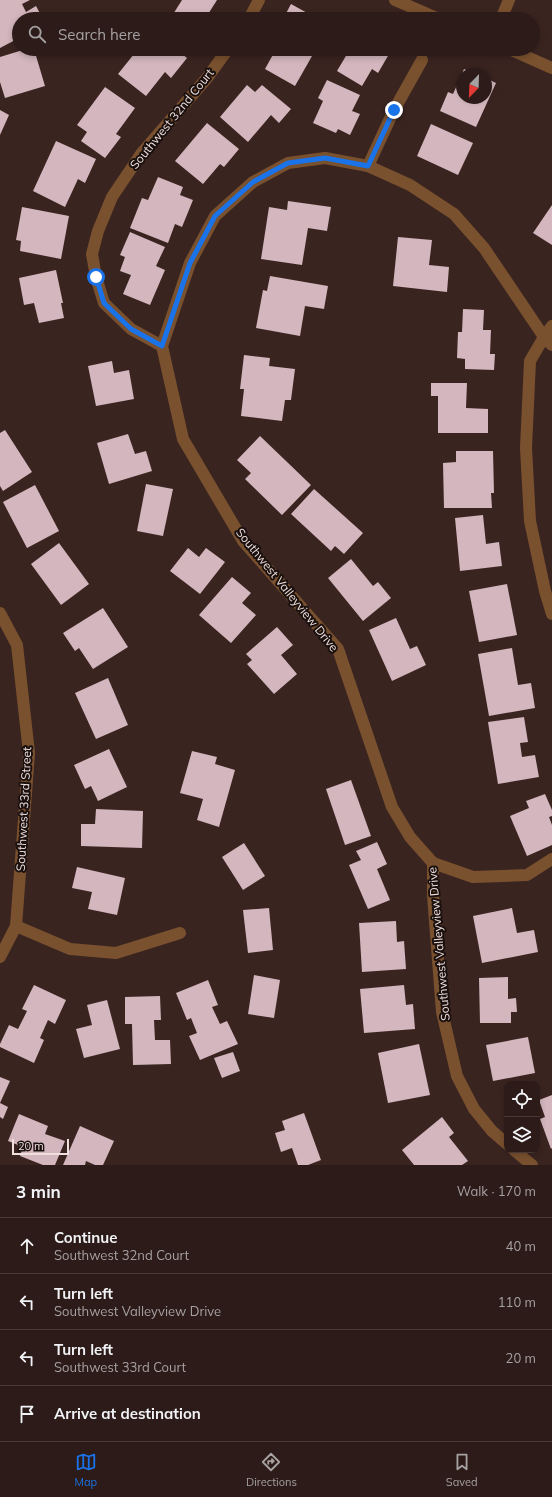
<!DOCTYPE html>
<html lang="en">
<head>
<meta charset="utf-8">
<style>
	body { margin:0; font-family:Mulish,sans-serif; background:#382825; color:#f1f3f6 }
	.controls { position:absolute; right:12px; bottom:12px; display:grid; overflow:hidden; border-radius:8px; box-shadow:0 2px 6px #0003 }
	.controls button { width:36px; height:36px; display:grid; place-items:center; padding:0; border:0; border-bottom:1px solid #483937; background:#2c1b18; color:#f1f3f6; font:20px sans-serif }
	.compass { position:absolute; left:456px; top:68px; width:36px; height:36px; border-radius:50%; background:#2c1b18; box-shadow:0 2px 6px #0003; rotate:203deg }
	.scale { position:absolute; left:12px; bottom:10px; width:57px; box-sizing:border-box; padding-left:4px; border:2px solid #efdfdd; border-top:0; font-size:11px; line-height:14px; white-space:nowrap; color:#efdfdd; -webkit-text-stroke:3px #1a100e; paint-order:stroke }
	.stop { position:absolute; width:12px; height:12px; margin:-9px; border:3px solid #1a73e8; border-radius:50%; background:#fff }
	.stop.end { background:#1a73e8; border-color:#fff; box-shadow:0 1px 4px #0008 }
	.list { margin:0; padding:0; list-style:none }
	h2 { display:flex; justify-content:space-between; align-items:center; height:52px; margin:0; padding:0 16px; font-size:17px }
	h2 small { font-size:13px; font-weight:400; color:#a6a1a2 }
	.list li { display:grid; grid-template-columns:26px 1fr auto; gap:12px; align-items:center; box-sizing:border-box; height:56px; padding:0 16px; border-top:1px solid #483937 }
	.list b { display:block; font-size:15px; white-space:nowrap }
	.list p { margin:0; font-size:13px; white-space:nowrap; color:#a6a1a2 }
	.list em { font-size:13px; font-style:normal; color:#a6a1a2 }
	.icon { flex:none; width:22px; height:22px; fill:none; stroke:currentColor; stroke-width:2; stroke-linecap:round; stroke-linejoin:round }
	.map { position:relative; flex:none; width:552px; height:1165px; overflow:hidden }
	.search { position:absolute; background:#2c1b18; box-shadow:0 2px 6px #0003; left:12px; right:12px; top:12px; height:44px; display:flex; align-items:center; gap:10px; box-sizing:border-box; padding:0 14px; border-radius:22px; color:#a6a1a2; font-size:15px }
	.sheet { height:276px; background:#2c1b18 }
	nav { display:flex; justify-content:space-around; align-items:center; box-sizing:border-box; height:56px; border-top:1px solid #483937; background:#2c1b18; font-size:11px; color:#a6a1a2 }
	nav a { display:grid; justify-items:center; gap:2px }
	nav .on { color:#1a73e8 }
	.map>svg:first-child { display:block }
</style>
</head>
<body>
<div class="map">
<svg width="552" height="1165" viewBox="0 0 552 1165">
	<rect width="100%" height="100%" fill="#3a2420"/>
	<!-- building -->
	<g fill="#d3b6be">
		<path d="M0,0H30L22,4L26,12L36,6L43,19H19V38L0,48Z"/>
		<path d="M182,0H217L205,19H170Z"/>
		<path d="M291,4L318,19H283Z"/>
		<path d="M26,49H34L45,86L5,98L0,82V57Z"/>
		<path d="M138,49H176L187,58L171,78L165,72L146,96L118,74Z"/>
		<path d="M276,49H316L295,86L265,69Z"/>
		<path d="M350,49H392L378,73L372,69L362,86L337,71Z"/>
		<path d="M464,69L476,74H462V98H486V78L496,83L476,127L440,111L448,92L453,94Z"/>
		<path d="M327,80L360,95L352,111L360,114L350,135L338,129L336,133L313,123L323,101L318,98Z"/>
		<path d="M247,85L255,92L262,85L291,109L279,123L271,115L248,142L220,117Z"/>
		<path d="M105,87L135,108L116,134L121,137L105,158L81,141L87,132L77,125Z"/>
		<path d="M0,110L9,115L0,135Z"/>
		<path d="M207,123L239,149L224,167L220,164L203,184L175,161Z"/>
		<path d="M431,124L473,143L458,175L417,156Z"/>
		<path d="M56,141L96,159L85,183L78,179L65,207L33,191Z"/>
		<path d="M158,177L183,187L180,195L193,200L182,227L175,224L168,243L130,228L142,198L148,200Z"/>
		<path d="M288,201L331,207L327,231L308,228L302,265L261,259L269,207L287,210Z"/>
		<path d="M552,205V245L533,233Z"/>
		<path d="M22,207L69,216L61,259L20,251L21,241L16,240Z"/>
		<path d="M130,232L165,247L156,266L165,270L150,305L123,294L131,275L120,271L125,257L120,255Z"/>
		<path d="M398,237L432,240L429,265L449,267L447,292L393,286Z"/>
		<path d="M56,270L63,303H61L64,318L39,323L34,303L24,305L19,278Z"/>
		<path d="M270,276L328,286L324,309L305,306L300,336L256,328L263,290L267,291Z"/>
		<path d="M463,309L484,310L483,330H491L490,354H495L494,370L465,369V359L457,358L458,332H462Z"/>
		<path d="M244,355L270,358L269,366L295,369L291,400H285L282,421L241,416L244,389H240Z"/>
		<path d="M112,361L114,373L129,370L134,399L96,406L88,366Z"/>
		<path d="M431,383H467L466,408L488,409V433H438V396H431Z"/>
		<path d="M5,430L32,472L3,491L0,486V433Z"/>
		<path d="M128,434L135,454L146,451L152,471L109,484L97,443Z"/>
		<path d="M260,436L311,485L282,515L245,479L251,473L237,460Z"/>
		<path d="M456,451H493L494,493H491L492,508H444L443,463L456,462Z"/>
		<path d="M146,484L173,489L163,536L137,531Z"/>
		<path d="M35,485L59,531L27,548L3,502Z"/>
		<path d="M314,489L363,533L344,554L335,546L331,551L291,514Z"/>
		<path d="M483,515L486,544L499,542L502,566L460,571L455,518Z"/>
		<path d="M59,543L89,584L61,605L31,564Z"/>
		<path d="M188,548L199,557L206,548L225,562L200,594L170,571Z"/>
		<path d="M351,559L373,586L378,582L391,598L363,621L328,578Z"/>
		<path d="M232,577L251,593L242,603L256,615L231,643L199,615Z"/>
		<path d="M507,584L517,635L479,642L469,591Z"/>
		<path d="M103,608L128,647L93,669L79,648L75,651L63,633Z"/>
		<path d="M396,618L410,649L417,646L426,665L392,681L369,630Z"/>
		<path d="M277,627L293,645L281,655L297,674L274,694L247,664L252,660L246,654Z"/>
		<path d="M512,648L518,685L531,683L535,708L489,716L478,654Z"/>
		<path d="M108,678L128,725L96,739L75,693Z"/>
		<path d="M524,717L528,742L520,743L522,757L535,755L539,777L498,784L488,722Z"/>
		<path d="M109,749L127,787L98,801L91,786L85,789L74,765Z"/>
		<path d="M192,751L217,757L215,764L235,770L219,827L197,820L203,799L180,793Z"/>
		<path d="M351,780L371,836L345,845L326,789Z"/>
		<path d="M545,794L552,810V816L549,817L552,825V845L527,856L510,816L529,808L526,801Z"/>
		<path d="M96,809L143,811L142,848L81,846V824H95Z"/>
		<path d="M377,842L387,864L377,869L390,900L368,909L349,865L361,860L356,851Z"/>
		<path d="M244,843L265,876L243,890L222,857Z"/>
		<path d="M77,867L125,878L117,915L88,909L92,892L72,888Z"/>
		<path d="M269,908L273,950L248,953L243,910Z"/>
		<path d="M512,908L517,933L534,930L538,952L482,963L473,916Z"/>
		<path d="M396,921L397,942L404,941L406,969L362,972L359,923Z"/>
		<path d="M254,975L280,980L274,1018L248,1014Z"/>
		<path d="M508,977V999L516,998L517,1012H511V1023H480L479,978Z"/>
		<path d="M208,980L218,1005L212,1007L220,1024L227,1021L238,1044L200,1060L189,1036L197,1033L191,1018L187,1020L176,993Z"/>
		<path d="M34,985L66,1000L55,1024L48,1020L40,1038L44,1040L34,1063L0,1047V1044L9,1025L18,1029L27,1011L22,1009Z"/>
		<path d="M404,985L406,1005L413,1004L415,1029L364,1033L360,989Z"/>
		<path d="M160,996L161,1020H154L155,1040H170L171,1064L133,1065L132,1024H125V997Z"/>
		<path d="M107,1000L120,1049L84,1058L76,1029L92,1025L87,1005Z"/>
		<path d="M528,1037L535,1073L493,1081L486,1045Z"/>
		<path d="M419,1044L430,1095L388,1103L378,1053Z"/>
		<path d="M233,1052L240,1071L222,1078L214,1058Z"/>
		<path d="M0,1077L10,1081L0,1103Z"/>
		<path d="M552,1095V1148L551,1149L540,1119L545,1117L539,1100Z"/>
		<path d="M0,1103L8,1107L3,1119L0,1117Z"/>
		<path d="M304,1113L321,1160L308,1165H298L292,1148L281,1152L275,1133L285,1130L282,1121Z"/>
		<path d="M19,1114L48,1126L45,1134L65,1141L55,1165H43L20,1156L23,1147L8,1141Z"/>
		<path d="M442,1117L454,1133L449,1137L468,1161L462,1165H414L402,1150Z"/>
		<path d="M80,1126L114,1141L103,1165H95L86,1161L85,1165H63Z"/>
	</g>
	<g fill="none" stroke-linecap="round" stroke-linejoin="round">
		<!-- minor -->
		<g stroke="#7a512e" stroke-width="12">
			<path d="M395,0L439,19"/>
			<path d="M249,19L259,0"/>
			<path d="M501,19L509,0"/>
			<path d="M509,49L552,68"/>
			<path d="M368,166L394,110L422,60"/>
			<path d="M552,326L544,337L530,361L526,448L530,521L545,591L552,614"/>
			<path d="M162,346L131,329L104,303L96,277L92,254L98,231L112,197L141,154L207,78L228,49"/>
			<path d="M0,613L17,645L29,753L16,926L0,957"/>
			<path d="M433,863L473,877L527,875L552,859"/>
			<path d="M16,926L70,949L116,953L180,933"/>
			<path d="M507,1144L492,1131L474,1109L457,1076L442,1012L433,895V863L410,837L392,807L338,649L243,541L183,439L162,346L190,263L215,216L253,182L288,163L325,158L368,166L410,185L454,214L484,248L544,337L552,345"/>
			<path d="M514,1150L532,1165"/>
		</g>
	</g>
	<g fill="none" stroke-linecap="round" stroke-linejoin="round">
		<!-- route -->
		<path stroke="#1a73e8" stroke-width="5" d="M96,277L104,303L131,329L162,346L190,263L215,216L253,182L288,163L325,158L368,166L394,110"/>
	</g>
	<g text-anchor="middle" stroke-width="4" stroke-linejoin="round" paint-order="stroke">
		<!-- street labels -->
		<g font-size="12" fill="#efdfdd" stroke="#1a100e">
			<text transform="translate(172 119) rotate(-51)" y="4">Southwest 32nd Court</text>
			<text transform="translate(287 590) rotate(51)" y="4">Southwest Valleyview Drive</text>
			<text transform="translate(24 809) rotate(-87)" y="4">Southwest 33rd Street</text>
			<text transform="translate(439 944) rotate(-95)" y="4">Southwest Valleyview Drive</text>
		</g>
	</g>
</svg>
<div class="controls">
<button><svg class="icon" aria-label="locate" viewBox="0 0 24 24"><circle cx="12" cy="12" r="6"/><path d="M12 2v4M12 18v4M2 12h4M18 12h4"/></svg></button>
<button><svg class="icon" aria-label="layers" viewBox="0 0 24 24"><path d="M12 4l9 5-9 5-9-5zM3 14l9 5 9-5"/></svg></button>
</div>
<svg class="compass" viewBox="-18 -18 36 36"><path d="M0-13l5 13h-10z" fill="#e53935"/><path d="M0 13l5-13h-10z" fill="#a6a1a2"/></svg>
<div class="scale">20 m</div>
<div class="stop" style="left:96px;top:277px"></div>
<div class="stop end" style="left:394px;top:110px"></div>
<div class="search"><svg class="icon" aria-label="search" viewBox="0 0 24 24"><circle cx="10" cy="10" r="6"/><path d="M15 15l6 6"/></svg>Search here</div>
</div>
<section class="sheet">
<h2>3 min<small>Walk · 170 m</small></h2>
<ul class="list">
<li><svg class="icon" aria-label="ahead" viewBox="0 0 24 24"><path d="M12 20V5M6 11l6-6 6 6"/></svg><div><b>Continue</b><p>Southwest 32nd Court</p></div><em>40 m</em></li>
<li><svg class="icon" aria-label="left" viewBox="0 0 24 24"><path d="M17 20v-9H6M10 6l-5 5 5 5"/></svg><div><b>Turn left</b><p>Southwest Valleyview Drive</p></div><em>110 m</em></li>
<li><svg class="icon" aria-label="left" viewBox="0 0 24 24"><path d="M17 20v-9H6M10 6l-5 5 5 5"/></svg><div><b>Turn left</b><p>Southwest 33rd Court</p></div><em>20 m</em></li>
<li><svg class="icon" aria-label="arrive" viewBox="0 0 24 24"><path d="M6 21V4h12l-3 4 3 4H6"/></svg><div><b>Arrive at destination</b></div></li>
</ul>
</section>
<nav>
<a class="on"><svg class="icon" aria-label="map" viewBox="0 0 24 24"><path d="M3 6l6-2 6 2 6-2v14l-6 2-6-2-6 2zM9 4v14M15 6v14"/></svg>Map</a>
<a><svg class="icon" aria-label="directions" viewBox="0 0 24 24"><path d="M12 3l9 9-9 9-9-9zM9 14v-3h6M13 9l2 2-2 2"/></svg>Directions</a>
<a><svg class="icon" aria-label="saved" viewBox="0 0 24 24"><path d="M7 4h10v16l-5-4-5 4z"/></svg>Saved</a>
</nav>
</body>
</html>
